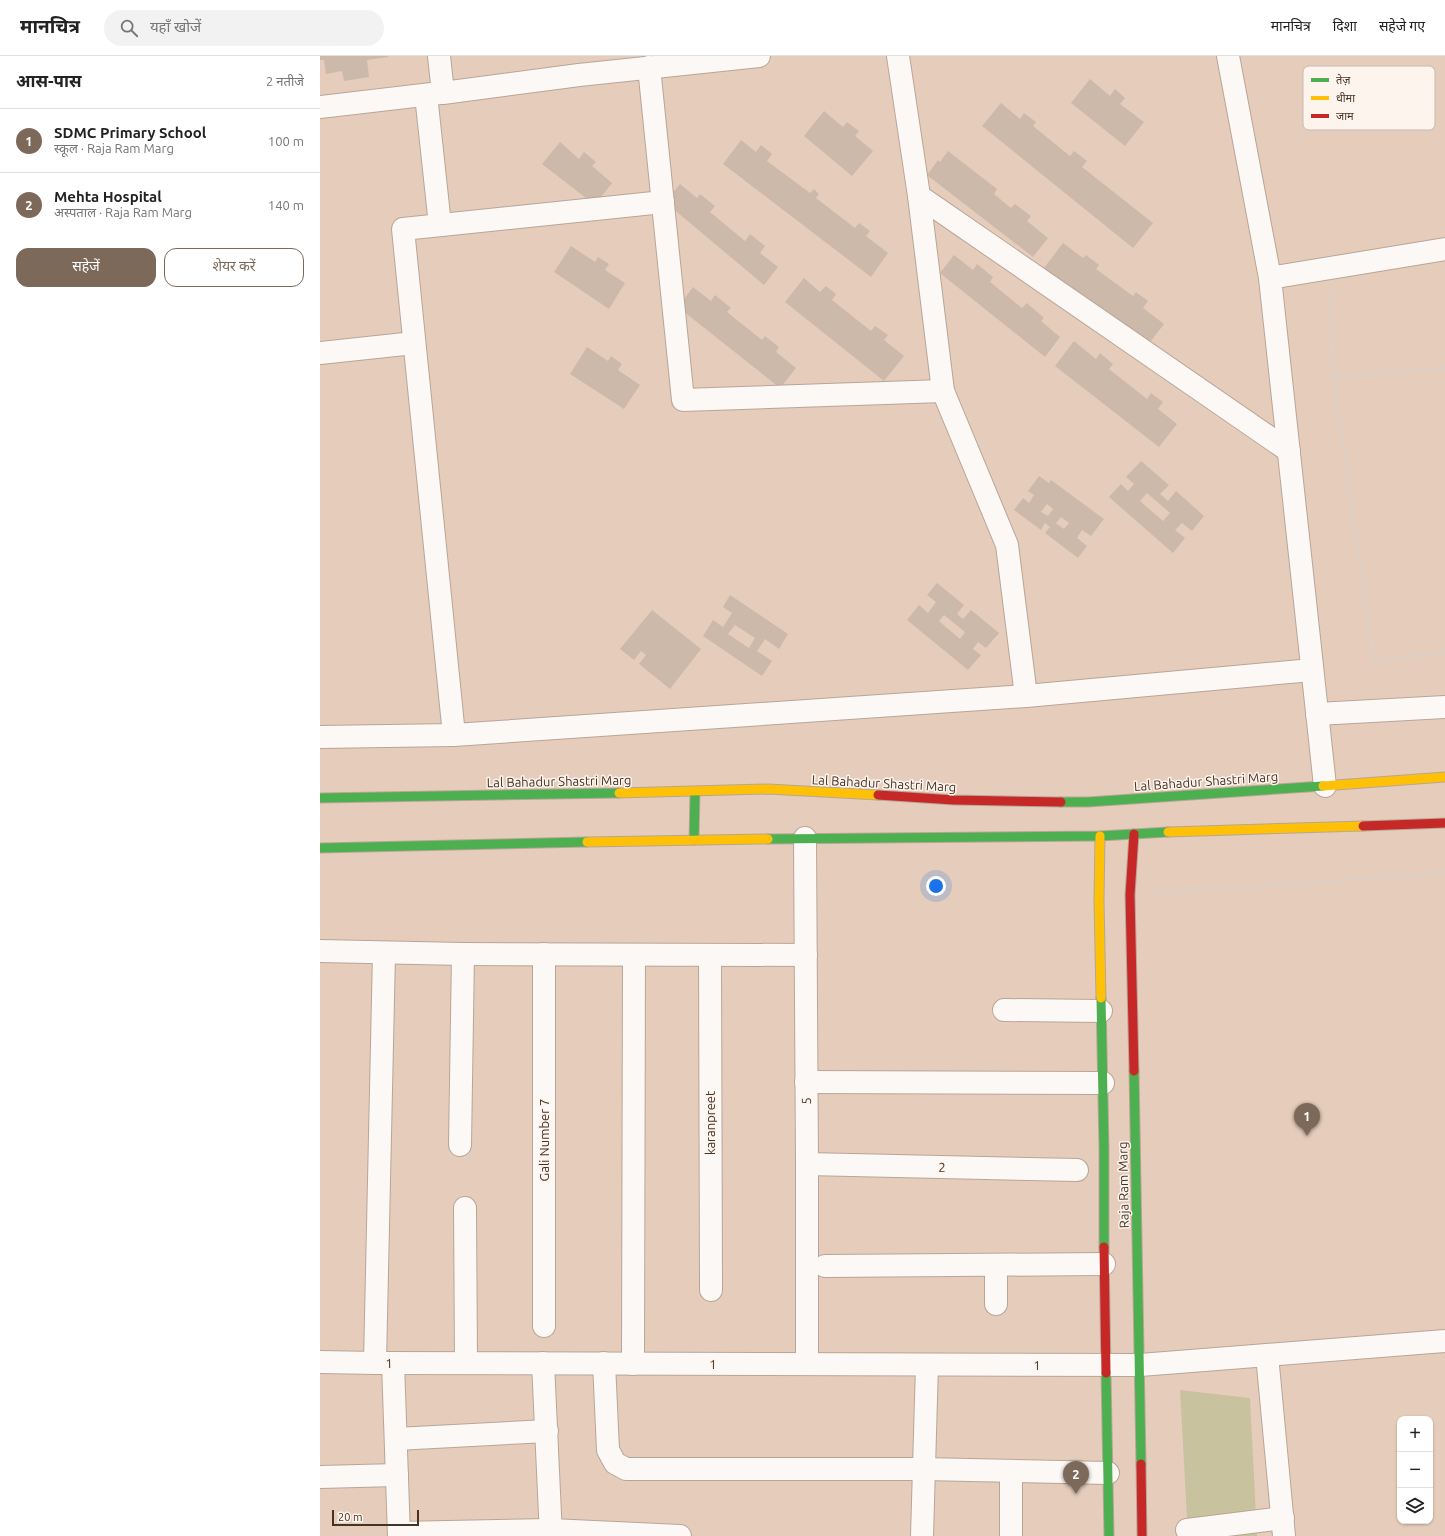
<!DOCTYPE html>
<html lang="hi">
<head>
<meta charset="utf-8">
<style>
	body { margin:0; font-family:Ubuntu,"Noto Sans Devanagari",sans-serif; background:#f2f2f2; color:#222 }
	.controls { position:absolute; right:12px; bottom:12px; display:grid; overflow:hidden; border-radius:8px; box-shadow:0 1px 3px #0004 }
	.controls button { width:36px; height:36px; display:grid; place-items:center; padding:0; border:0; border-bottom:1px solid #e0e0e0; background:#fff; color:#222; font:20px sans-serif }
	.scale { position:absolute; left:12px; bottom:10px; width:87px; box-sizing:border-box; padding-left:4px; border:2px solid #453325; border-top:0; font-size:11px; line-height:14px; white-space:nowrap; color:#453325; -webkit-text-stroke:3px #fdf4ed; paint-order:stroke }
	.you { position:absolute; left:616px; top:830px; width:14px; height:14px; margin:-10px; border:3px solid #fff; border-radius:50%; background:#1a73e8; box-shadow:0 0 0 6px #1a73e833 }
	.badge { display:grid; place-items:center; width:26px; height:26px; border-radius:50%; background:#7d695a; color:#fff; font-size:13px; font-weight:700 }
	.pin { position:absolute; translate:-50% -33px; filter:drop-shadow(0 1px 2px #0008) }
	.pin::after { content:''; position:absolute; top:21px; width:14px; height:12px; background:inherit; clip-path:polygon(0 0,100% 0,50% 100%) }
	.list { margin:0; padding:0; list-style:none }
	h2 { display:flex; justify-content:space-between; align-items:center; height:52px; margin:0; padding:0 16px; font-size:17px }
	h2 small { font-size:13px; font-weight:400; color:#767676 }
	.list li { display:grid; grid-template-columns:26px 1fr auto; gap:12px; align-items:center; box-sizing:border-box; height:64px; padding:0 16px; border-top:1px solid #e0e0e0 }
	.list b { display:block; font-size:15px; white-space:nowrap }
	.list p { margin:0; font-size:13px; white-space:nowrap; color:#767676 }
	.list em { font-size:13px; font-style:normal; color:#767676 }
	.actions { display:flex; gap:8px; padding:12px 16px }
	.actions a { flex:1; padding:9px 0; border:1px solid #7d695a; border-radius:12px; text-align:center; font-size:14px; color:#7d695a }
	.actions .main { background:#7d695a; color:#fff }
	.icon { flex:none; width:22px; height:22px; fill:none; stroke:currentColor; stroke-width:2; stroke-linecap:round; stroke-linejoin:round }
	.map { position:relative; flex:none; width:1125px; height:1480px; overflow:hidden }
	header { display:flex; align-items:center; gap:24px; box-sizing:border-box; height:56px; padding:0 20px; background:#fff; border-bottom:1px solid #e0e0e0 }
	header strong { font-size:19px }
	nav { display:flex; gap:22px; margin-inline-start:auto; font-size:14px }
	.search { width:280px; height:36px; background:#f2f2f2; display:flex; align-items:center; gap:10px; box-sizing:border-box; padding:0 14px; border-radius:22px; color:#767676; font-size:15px }
	main { display:flex }
	aside { flex:1; background:#fff }
	.map>svg:first-child { display:block }
</style>
</head>
<body>
<header>
<strong>मानचित्र</strong>
<div class="search"><svg class="icon" aria-label="search" viewBox="0 0 24 24"><circle cx="10" cy="10" r="6"/><path d="M15 15l6 6"/></svg>यहाँ खोजें</div>
<nav><a>मानचित्र</a><a>दिशा</a><a>सहेजे गए</a></nav>
</header>
<main>
<aside>
<h2>आस-पास<small>2 नतीजे</small></h2>
<ul class="list">
<li><span class="badge">1</span><div><b>SDMC Primary School</b><p>स्कूल · Raja Ram Marg</p></div><em>100 m</em></li>
<li><span class="badge">2</span><div><b>Mehta Hospital</b><p>अस्पताल · Raja Ram Marg</p></div><em>140 m</em></li>
</ul>
<div class="actions"><a class="main">सहेजें</a><a>शेयर करें</a></div>
</aside>
<div class="map">
<svg width="1125" height="1480" viewBox="0 0 1125 1480">
	<rect width="100%" height="100%" fill="#e6cdbb"/>
	<!-- green -->
	<path fill="#c8c39e" d="M860,1334L930,1342L937,1480H868Z"/>
	<!-- building -->
	<g fill="#ccb9aa" fill-rule="evenodd">
		<path d="M0,0H68V1L47,4L49,21L24,25L22,15L6,18L4,4H0Z"/>
		<path d="M770,23L790,40L795,33L805,42L800,48L824,66L805,90L751,47Z"/>
		<path d="M681,47L700,63L704,57L716,66L713,70L750,100L754,95L767,105L762,111L833,167L813,192L662,70Z"/>
		<path d="M504,55L523,71L527,66L539,75L535,80L553,95L532,120L484,80Z"/>
		<path d="M421,84L436,96L441,89L452,98L447,105L490,137L494,133L499,138L496,142L535,172L539,167L550,175L546,180L568,197L551,221L403,108Z"/>
		<path d="M240,86L259,103L264,96L276,106L272,110L292,127L275,149L222,108Z"/>
		<path d="M628,95L677,133L674,138L691,152L695,148L711,160L707,165L728,182L713,201L607,119L618,104L620,106Z"/>
		<path d="M360,128L377,142L380,138L395,150L390,156L425,185L430,178L445,190L440,197L458,211L444,229L345,146Z"/>
		<path d="M743,187L763,202L766,199L779,209L776,213L813,240L816,236L828,245L823,252L844,268L827,290L724,212Z"/>
		<path d="M251,190L275,206L278,201L289,208L285,214L305,227L289,253L234,216Z"/>
		<path d="M634,199L653,214L657,208L673,221L670,226L702,252L707,247L724,262L721,265L740,281L725,301L620,217Z"/>
		<path d="M484,222L500,236L506,230L516,238L512,244L551,275L555,270L568,279L564,284L584,300L564,325L465,246Z"/>
		<path d="M373,231L391,245L395,239L411,252L407,256L442,284L445,280L459,291L456,296L476,312L460,332L358,251Z"/>
		<path d="M754,285L776,303L780,297L793,308L789,313L827,343L831,337L843,346L838,353L857,368L839,391L735,310Z"/>
		<path d="M267,291L288,305L291,300L302,308L298,314L320,329L304,353L250,318Z"/>
		<path d="M821,405L849,429L840,438L848,445L856,435L884,460L872,475L862,467L855,474L865,482L853,497L789,441L801,428L808,435L814,428L806,421ZM827,437L850,457L843,465L820,445Z"/>
		<path d="M719,420L729,427L731,424L784,463L771,480L762,474L757,482L767,490L758,502L725,477L730,471L725,467L721,474L694,454L703,442L709,447L714,439L708,435ZM727,448L733,453L728,460L721,456ZM741,461L749,467L744,473L736,467Z"/>
		<path d="M617,527L644,549L637,558L643,563L651,554L679,577L666,592L658,586L653,593L661,599L648,614L587,564L599,549L608,557L616,546L607,539ZM624,559L645,576L640,583L619,565Z"/>
		<path d="M410,539L468,578L459,593L445,583L437,595L452,605L442,620L383,580L393,564L403,571L412,557L403,551ZM415,569L435,582L429,592L408,578Z"/>
		<path d="M332,554L381,593L350,633L319,608L326,599L321,595L314,604L300,593Z"/>
	</g>
	<g fill="none" stroke-linecap="round" stroke-linejoin="round">
		<!-- street casing -->
		<g stroke="#b9a597" stroke-width="24">
			<g id="street">
				<path d="M119,0L123,37L259,19L439,0"/>
				<path d="M578,0L599,140L969,395"/>
				<path d="M908,0L950,222"/>
				<path d="M329,11L363,344L623,335"/>
				<path d="M106,39L120,169"/>
				<path d="M0,51L120,37"/>
				<path d="M599,140L623,335L687,489L706,640"/>
				<path d="M0,297L94,287"/>
				<path d="M997,658L1125,651"/>
				<path d="M134,679L83,173L343,146"/>
				<path d="M0,681L134,679L706,640L992,614"/>
				<path d="M1005,730L950,222L1125,193"/>
				<path d="M485,782L487,1108V1308"/>
				<path d="M0,895L143,898L486,899"/>
				<path d="M224,898V1270"/>
				<path d="M390,899L391,1234"/>
				<path d="M684,954L781,955"/>
				<path d="M486,1026L783,1027"/>
				<path d="M140,1089L143,898"/>
				<path d="M487,1108L757,1114"/>
				<path d="M145,1152L146,1306"/>
				<path d="M676,1209V1248"/>
				<path d="M505,1210L784,1208"/>
				<path d="M947,1299L964,1480"/>
				<path d="M0,1306L55,1307L820,1309L1125,1285"/>
				<path d="M55,1307L64,897"/>
				<path d="M73,1307L79,1480"/>
				<path d="M223,1307L231,1480"/>
				<path d="M284,1307L288,1394L295,1407L306,1413H603L788,1417"/>
				<path d="M313,1308L314,899"/>
				<path d="M76,1383L227,1375"/>
				<path d="M0,1421L77,1419"/>
				<path d="M867,1474L963,1462"/>
				<path d="M79,1477L231,1474L360,1480"/>
				<path d="M602,1480L607,1309"/>
				<path d="M691,1480V1415"/>
			</g>
		</g>
		<!-- fast casing -->
		<g stroke="#b9a597" stroke-width="11">
			<g id="fast">
				<path d="M0,742L299,737"/>
				<path d="M741,746H768L1003,730"/>
				<path d="M448,783L780,780L848,776"/>
				<path d="M374,784L375,736"/>
				<path d="M0,792L267,786"/>
				<path d="M781,942L784,1093V1191"/>
				<path d="M814,1015L821,1408"/>
				<path d="M786,1317L789,1480"/>
			</g>
		</g>
		<!-- slow casing -->
		<g stroke="#b9a597" stroke-width="11">
			<g id="slow">
				<path d="M1003,730L1125,721"/>
				<path d="M299,737L448,733L558,739"/>
				<path d="M848,776L1043,770"/>
				<path d="M780,780L779,845L781,942"/>
				<path d="M267,786L448,783"/>
			</g>
		</g>
		<!-- jam casing -->
		<g stroke="#b9a597" stroke-width="11">
			<g id="jam">
				<path d="M558,739L634,744L741,746"/>
				<path d="M1043,770L1125,767"/>
				<path d="M814,1015L810,839L814,778"/>
				<path d="M784,1191L786,1317"/>
				<path d="M821,1408L822,1480"/>
			</g>
		</g>
		<!-- path -->
		<g stroke="#d9d1cb" stroke-width="2.5" stroke-dasharray="4 2" stroke-linecap="butt">
			<path d="M1010,239L1013,320"/>
			<path d="M1125,312L1013,320L1054,605L1125,596"/>
			<path d="M836,837L1125,817"/>
		</g>
		<!-- street -->
		<use href="#street" stroke="#fbf8f5" stroke-width="22"/>
		<!-- fast -->
		<use href="#fast" stroke="#4caf50" stroke-width="9"/>
		<!-- slow -->
		<use href="#slow" stroke="#ffc107" stroke-width="9"/>
		<!-- jam -->
		<use href="#jam" stroke="#c62828" stroke-width="9"/>
	</g>
	<g text-anchor="middle" stroke-width="3" stroke-linejoin="round" paint-order="stroke">
		<!-- street labels -->
		<g font-size="13" fill="#453325" stroke="#fdf4ed">
			<text transform="translate(239 725) rotate(-1)" y="5">Lal Bahadur Shastri Marg</text>
			<text transform="translate(886 725) rotate(-4)" y="5">Lal Bahadur Shastri Marg</text>
			<text transform="translate(564 727) rotate(3)" y="5">Lal Bahadur Shastri Marg</text>
			<text transform="translate(486 1045) rotate(-91)" y="5">5</text>
			<text transform="translate(390 1067) rotate(-90)" y="5">karanpreet</text>
			<text transform="translate(224 1084) rotate(-90)" y="5">Gali Number 7</text>
			<text transform="translate(622 1111) rotate(1)" y="5">2</text>
			<text transform="translate(803 1129) rotate(-91)" y="5">Raja Ram Marg</text>
			<text transform="translate(69 1307) rotate(-1)" y="5">1</text>
			<text x="393" y="1313">1</text>
			<text x="717" y="1314">1</text>
		</g>
	</g>
	<!-- legend -->
	<rect x="983" y="10" width="132" height="64" rx="6" fill="#fdf4ed" stroke="#c6bab1" stroke-width="1"/>
	<rect x="991" y="22" width="18" height="4" fill="#4caf50"/>
	<rect x="991" y="40" width="18" height="4" fill="#ffc107"/>
	<rect x="991" y="58" width="18" height="4" fill="#c62828"/>
	<g font-size="11" fill="#453325">
		<text x="1016" y="28">तेज़</text>
		<text x="1016" y="46">धीमा</text>
		<text x="1016" y="64">जाम</text>
	</g>
</svg>
<div class="controls">
<button>+</button>
<button>−</button>
<button><svg class="icon" aria-label="layers" viewBox="0 0 24 24"><path d="M12 4l9 5-9 5-9-5zM3 14l9 5 9-5"/></svg></button>
</div>
<div class="scale">20 m</div>
<div class="you"></div>
<div class="pin badge" style="left:987px;top:1080px">1</div>
<div class="pin badge" style="left:756px;top:1438px">2</div>
</div>
</main>
</body>
</html>
